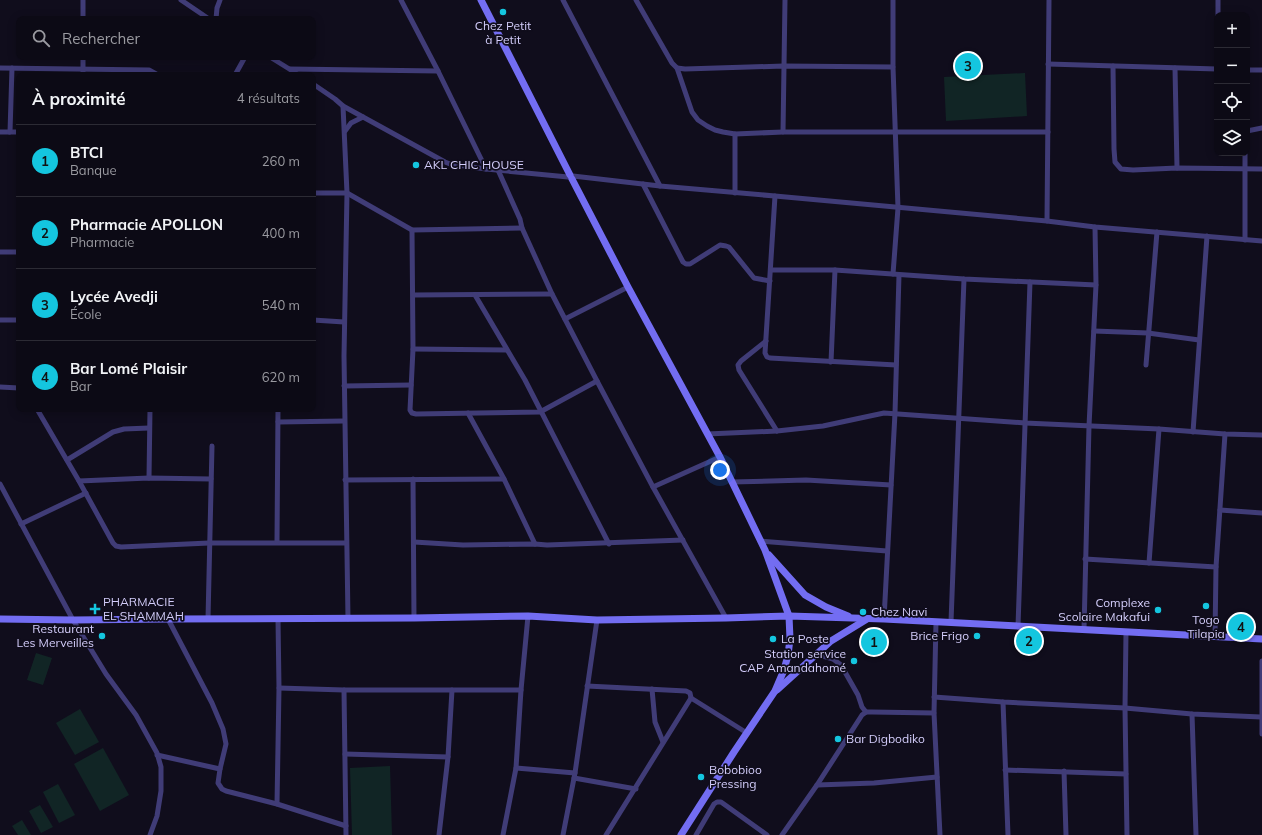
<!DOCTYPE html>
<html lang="fr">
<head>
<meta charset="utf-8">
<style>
	body { margin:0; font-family:Mulish,sans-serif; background:#1a1822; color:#f1f3f6 }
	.controls { position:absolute; right:12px; top:12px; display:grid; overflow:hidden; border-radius:8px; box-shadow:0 2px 10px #0003 }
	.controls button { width:36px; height:36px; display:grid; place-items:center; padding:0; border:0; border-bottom:1px solid #2c2b34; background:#0c0a15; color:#f1f3f6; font:20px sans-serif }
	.you { position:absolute; left:720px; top:470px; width:14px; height:14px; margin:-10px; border:3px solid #fff; border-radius:50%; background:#1a73e8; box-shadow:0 0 0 6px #1a73e833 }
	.badge { display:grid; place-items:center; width:26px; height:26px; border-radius:50%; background:#14c6df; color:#111; font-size:13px; font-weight:700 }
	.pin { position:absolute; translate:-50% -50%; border:2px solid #fff; box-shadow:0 1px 4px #0006 }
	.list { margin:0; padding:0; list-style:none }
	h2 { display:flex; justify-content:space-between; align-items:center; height:52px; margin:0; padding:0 16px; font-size:17px }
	h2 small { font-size:13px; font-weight:400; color:#9a9aa0 }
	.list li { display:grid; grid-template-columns:26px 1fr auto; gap:12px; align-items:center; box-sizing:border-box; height:72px; padding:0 16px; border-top:1px solid #2c2b34 }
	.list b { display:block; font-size:15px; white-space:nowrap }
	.list p { margin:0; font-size:13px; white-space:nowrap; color:#9a9aa0 }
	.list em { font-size:13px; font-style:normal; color:#9a9aa0 }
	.icon { flex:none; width:22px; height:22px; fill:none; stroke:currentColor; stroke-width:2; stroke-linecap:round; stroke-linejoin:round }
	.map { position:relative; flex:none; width:1262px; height:835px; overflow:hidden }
	.search { position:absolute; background:#0c0a15; box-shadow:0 2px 10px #0003; left:16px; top:16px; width:300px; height:44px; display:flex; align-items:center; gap:10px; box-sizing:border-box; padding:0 14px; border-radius:8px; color:#9a9aa0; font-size:15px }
	.panel { position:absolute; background:#0c0a15; box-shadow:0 2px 10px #0003; left:16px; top:72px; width:300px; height:340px; border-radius:8px }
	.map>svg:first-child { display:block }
</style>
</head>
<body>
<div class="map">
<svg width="1262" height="835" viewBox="0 0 1262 835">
	<rect width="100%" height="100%" fill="#100d1c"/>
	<!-- green -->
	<g fill="#112525">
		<path d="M1025,73L1027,116L946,121L944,77Z"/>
		<path d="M36,653L52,658L43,685L27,680Z"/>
		<path d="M80,709L99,742L75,755L56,723Z"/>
		<path d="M103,748L129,795L100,811L74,764Z"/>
		<path d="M390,766L392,835H352L350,768Z"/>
		<path d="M58,784L75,815L59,823L43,792Z"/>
		<path d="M40,805L53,827L41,833L29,811Z"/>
		<path d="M22,820L31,835H18L12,826Z"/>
	</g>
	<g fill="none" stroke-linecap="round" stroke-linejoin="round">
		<!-- street -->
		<g stroke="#403c77" stroke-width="5">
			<path d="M181,0L209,19"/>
			<path d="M401,0L438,71L486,169"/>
			<path d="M563,0L660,186"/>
			<path d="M636,0L672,63L677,68L692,112L698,120L707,126L715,130L723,132L735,134L783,132H1048"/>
			<path d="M893,0V67L898,208L893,274"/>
			<path d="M1218,0V15"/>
			<path d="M83,19V0"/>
			<path d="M216,19L217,8L220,0"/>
			<path d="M270,57L299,75"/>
			<path d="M1048,64L1217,69"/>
			<path d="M1113,66L1114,149L1115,162L1121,169L1133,170L1177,168L1262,169"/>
			<path d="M0,68L149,70L158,75"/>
			<path d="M677,68L685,69L784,66L893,67"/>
			<path d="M1175,68L1177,168"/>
			<path d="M290,69L438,71"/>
			<path d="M1247,70H1262"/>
			<path d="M83,75V57"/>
			<path d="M235,75L245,57"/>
			<path d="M313,84L335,99L343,106L445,162L450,164L486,169L568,177"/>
			<path d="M343,106L347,193L344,356L348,619"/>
			<path d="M345,131L351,123L363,117"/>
			<path d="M1247,131L1262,128"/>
			<path d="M0,132H19"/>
			<path d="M10,132L12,68"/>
			<path d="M783,132L785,0"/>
			<path d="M735,134V193"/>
			<path d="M1245,153V240"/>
			<path d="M498,170L520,219L522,228L552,294L597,381L653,487L726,618"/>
			<path d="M573,176L660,186L775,196L1047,221L1095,227L1262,241"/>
			<path d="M643,184L683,262L686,264H690L720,245L726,246L729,247L754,278L770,281"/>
			<path d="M313,193H347L412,230L522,228"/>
			<path d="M775,196L765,353L767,357L770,358L896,365"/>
			<path d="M1047,221L1049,0"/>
			<path d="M412,230L413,349L410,410L412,413L416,414L540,412L597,381"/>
			<path d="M0,252H19"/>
			<path d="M771,270H835L964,279L1096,285"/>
			<path d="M413,295L552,294"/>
			<path d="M475,295L525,380L609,544"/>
			<path d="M565,319L628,287"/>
			<path d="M0,320H19"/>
			<path d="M313,320L344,322"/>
			<path d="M1094,331L1148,333L1199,340"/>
			<path d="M766,341L741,361L738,365L739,370L777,431"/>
			<path d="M413,349L507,350"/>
			<path d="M831,362L835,270"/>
			<path d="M1146,365L1157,232"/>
			<path d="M344,386L411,385"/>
			<path d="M0,387L19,388"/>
			<path d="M37,409L79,481L113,543L116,546L121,547L209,543H346"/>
			<path d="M468,413L504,479L535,544"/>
			<path d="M278,422L344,421"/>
			<path d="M1193,432L1207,236"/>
			<path d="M707,434L777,431L823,426L884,413L1025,423L1159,429L1225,434L1262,435"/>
			<path d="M67,460L113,432L124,429L149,428"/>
			<path d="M149,478L150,409"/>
			<path d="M413,479L414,618"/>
			<path d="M345,480L504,479"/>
			<path d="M79,481L149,478L211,479"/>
			<path d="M732,482L806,480L891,485"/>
			<path d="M0,484L73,620L106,674L136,715L157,753L161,767V791L157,816L150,835"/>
			<path d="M653,487L720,457"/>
			<path d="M1220,510L1262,513"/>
			<path d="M21,524L86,493"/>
			<path d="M760,541L887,551"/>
			<path d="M277,542L278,409"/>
			<path d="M414,542L463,545L535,544L547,545L683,540"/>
			<path d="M1085,559L1216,567"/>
			<path d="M1149,563L1159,429"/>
			<path d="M168,619L212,703L223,729L226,744L220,769L218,783L222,789L226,791L277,804L346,826"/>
			<path d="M208,619L212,446"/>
			<path d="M884,619L895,413L899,275"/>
			<path d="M936,622L934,713L940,835"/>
			<path d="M951,622L964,279"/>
			<path d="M1018,626L1030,282"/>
			<path d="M1084,630L1089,426L1096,285L1095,227"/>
			<path d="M1126,632L1125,708L1127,835"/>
			<path d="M1215,637L1216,567L1225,434"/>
			<path d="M816,654L833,659L841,665L858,695L862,707L866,712"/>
			<path d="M1262,661V734"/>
			<path d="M587,686L686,691L690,693L691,698L606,835"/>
			<path d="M279,688L344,690H521"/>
			<path d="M652,689L655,722L663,742"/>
			<path d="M344,690L346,835"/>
			<path d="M934,697L1003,702L1125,708L1192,714L1261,717"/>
			<path d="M691,698L747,733"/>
			<path d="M1003,702L1008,835"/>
			<path d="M1192,714L1196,835"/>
			<path d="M345,754L448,757"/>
			<path d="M157,755L220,769"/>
			<path d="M516,768L575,773"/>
			<path d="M1005,770L1126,774"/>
			<path d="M1064,771L1066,835"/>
			<path d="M574,778L636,789"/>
			<path d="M817,785L874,783L937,777"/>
			<path d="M277,804L279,688L278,619"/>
			<path d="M439,835L448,757L452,690"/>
			<path d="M503,835L516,768L521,690L528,616"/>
			<path d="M563,835L575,773L597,620"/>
			<path d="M696,835L714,804L717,802H721L767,835"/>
			<path d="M782,835L817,785L862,715L866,712H872L934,713"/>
		</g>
		<!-- secondary -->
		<g stroke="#736df2" stroke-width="7">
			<path d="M481,0L570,175"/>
			<path d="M572,179L628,287L720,457L765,550L789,616L790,639L788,655L784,670L775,691L734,752L681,835"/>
			<path d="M769,555L805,595L826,607L848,616"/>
			<path d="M0,619L73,620L168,619L414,618L528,616L597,620L726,618L789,616L884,619L1262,639"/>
			<path d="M777,690L831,641L867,619"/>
		</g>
	</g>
	<!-- markers -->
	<g fill="#14c6df" stroke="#100d1c" stroke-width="1.5">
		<circle cx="503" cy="12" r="4"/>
		<circle cx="416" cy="165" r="4"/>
		<circle cx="1206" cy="606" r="4"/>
		<path d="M93 603h4v4h4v4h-4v4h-4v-4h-4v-4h4z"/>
		<circle cx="1158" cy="610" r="4"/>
		<circle cx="863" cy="612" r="4"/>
		<circle cx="102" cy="636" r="4"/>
		<circle cx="977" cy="636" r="4"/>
		<circle cx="773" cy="639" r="4"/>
		<circle cx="854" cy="661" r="4"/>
		<circle cx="838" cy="739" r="4"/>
		<circle cx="701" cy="777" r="4"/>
	</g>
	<g text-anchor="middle" stroke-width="3.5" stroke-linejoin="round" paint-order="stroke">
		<!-- poi labels -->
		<g font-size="12" fill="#d3cdfa" stroke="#100d1c" text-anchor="start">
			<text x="503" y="30" text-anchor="middle">Chez Petit<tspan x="503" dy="14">à Petit</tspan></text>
			<text x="424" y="169">AKL CHIC HOUSE</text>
			<text x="103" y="606">PHARMACIE<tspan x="103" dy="14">EL SHAMMAH</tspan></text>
			<text x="1150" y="607" text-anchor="end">Complexe<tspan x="1150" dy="14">Scolaire Makafui</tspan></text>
			<text x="871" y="616">Chez Navi</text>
			<text x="1206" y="624" text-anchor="middle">Togo<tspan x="1206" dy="14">Tilapia</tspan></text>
			<text x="94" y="633" text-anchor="end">Restaurant<tspan x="94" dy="14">Les Merveilles</tspan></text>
			<text x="969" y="640" text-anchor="end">Brice Frigo</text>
			<text x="781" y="643">La Poste</text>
			<text x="846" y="658" text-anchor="end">Station service<tspan x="846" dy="14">CAP Amandahomé</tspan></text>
			<text x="846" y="743">Bar Digbodiko</text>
			<text x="709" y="774">Bobobioo<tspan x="709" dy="14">Pressing</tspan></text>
		</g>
	</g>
</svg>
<div class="controls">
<button>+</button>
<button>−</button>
<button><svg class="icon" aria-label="locate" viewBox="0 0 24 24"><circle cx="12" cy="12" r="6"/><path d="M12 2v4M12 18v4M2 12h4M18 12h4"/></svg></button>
<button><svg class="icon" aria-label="layers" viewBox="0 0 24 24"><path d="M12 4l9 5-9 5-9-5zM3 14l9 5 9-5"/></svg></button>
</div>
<div class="you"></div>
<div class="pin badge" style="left:874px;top:642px">1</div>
<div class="pin badge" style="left:1029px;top:641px">2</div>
<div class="pin badge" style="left:968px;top:66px">3</div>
<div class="pin badge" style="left:1241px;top:627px">4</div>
<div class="search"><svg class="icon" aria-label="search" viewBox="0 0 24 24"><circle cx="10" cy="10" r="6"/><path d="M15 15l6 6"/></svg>Rechercher</div>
<section class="panel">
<h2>À proximité<small>4 résultats</small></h2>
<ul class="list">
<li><span class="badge">1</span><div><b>BTCI</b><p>Banque</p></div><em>260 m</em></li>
<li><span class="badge">2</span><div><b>Pharmacie APOLLON</b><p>Pharmacie</p></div><em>400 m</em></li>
<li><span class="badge">3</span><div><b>Lycée Avedji</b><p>École</p></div><em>540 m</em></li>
<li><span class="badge">4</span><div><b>Bar Lomé Plaisir</b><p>Bar</p></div><em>620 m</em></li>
</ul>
</section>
</div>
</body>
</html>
